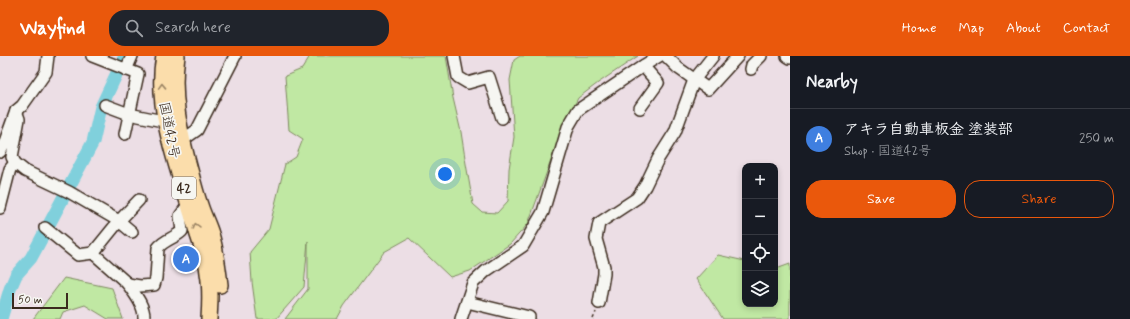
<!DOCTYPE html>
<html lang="en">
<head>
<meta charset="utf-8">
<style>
	body { margin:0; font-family:Mynerve,"Klee One",sans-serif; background:#20242c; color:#f1f3f6 }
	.controls { position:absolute; right:12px; bottom:12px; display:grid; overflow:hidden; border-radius:8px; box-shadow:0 2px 6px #0003 }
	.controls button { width:36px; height:36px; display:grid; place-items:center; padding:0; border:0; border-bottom:1px solid #363941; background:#171b24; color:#f1f3f6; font:20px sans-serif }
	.scale { position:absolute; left:12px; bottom:10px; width:56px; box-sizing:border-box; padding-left:4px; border:2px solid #3b2a1e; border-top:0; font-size:11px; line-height:14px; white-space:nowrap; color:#3b2a1e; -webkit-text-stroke:3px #f6f6f2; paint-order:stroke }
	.you { position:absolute; left:445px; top:118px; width:14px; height:14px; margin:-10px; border:3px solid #fff; border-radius:50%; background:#1a73e8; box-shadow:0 0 0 6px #1a73e833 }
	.badge { display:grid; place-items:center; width:26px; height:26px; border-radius:50%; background:#ea580c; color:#fff; font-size:13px; font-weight:700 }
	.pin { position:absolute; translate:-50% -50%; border:2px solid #fff; box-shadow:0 1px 4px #0006 }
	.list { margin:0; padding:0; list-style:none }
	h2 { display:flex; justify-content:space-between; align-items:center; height:52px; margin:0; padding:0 16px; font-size:17px }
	h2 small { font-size:13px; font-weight:400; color:#9ea1a6 }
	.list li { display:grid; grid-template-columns:26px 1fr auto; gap:12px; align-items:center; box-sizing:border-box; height:60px; padding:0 16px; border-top:1px solid #363941 }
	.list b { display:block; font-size:15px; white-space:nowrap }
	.list p { margin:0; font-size:13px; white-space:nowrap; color:#9ea1a6 }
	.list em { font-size:13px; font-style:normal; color:#9ea1a6 }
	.actions { display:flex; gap:8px; padding:12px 16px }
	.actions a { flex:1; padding:9px 0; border:1px solid #ea580c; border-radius:16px; text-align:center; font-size:14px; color:#ea580c }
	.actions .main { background:#ea580c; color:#fff }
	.icon { flex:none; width:22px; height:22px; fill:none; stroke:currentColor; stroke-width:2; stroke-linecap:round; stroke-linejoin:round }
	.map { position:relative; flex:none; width:790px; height:263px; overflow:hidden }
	header { display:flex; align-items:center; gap:24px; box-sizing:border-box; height:56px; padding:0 20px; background:#ea580c; color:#fff }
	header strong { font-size:19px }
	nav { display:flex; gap:22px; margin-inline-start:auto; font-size:14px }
	.search { width:280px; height:36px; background:#20242c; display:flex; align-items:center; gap:10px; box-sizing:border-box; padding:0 14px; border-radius:16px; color:#9ea1a6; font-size:15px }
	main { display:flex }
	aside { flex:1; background:#171b24 }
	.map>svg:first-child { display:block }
</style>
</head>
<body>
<header>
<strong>Wayfind</strong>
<div class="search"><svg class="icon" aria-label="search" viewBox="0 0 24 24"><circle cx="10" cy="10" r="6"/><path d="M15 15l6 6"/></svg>Search here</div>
<nav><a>Home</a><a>Map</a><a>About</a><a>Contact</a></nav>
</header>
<main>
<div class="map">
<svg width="790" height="263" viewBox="0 0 790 263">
	<rect width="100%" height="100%" fill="#ecdee5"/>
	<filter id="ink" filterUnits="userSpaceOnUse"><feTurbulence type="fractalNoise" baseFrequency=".025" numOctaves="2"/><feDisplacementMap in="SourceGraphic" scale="8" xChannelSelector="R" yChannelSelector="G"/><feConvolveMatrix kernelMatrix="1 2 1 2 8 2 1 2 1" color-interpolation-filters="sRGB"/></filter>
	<g filter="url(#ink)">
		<!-- green -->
		<g fill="#c0e8a3" stroke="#7e8960">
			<path d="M310,0H446L453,42L461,76L465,102L473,148L482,156L497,157L508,145L509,113L514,81L510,24L514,4L520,0H638L598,27L578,42L562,74L528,168L510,188L470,215L450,221L409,182L384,196L344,250L337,263H285L308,233V185L304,231L276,263H257L252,226L250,196L269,173L285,108L296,101L303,83L289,74L285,20L302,13Z"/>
			<path d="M718,199L745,205V248H775V211L779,212L790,208V263H723L696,223Z"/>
			<path d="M64,222L112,232L123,263H108L85,249L63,256L60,263H33Z"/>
		</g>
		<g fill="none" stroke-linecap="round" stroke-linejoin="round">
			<!-- river -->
			<path stroke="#80d0dc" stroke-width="13" d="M1,263L10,233L16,219L31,202L93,86L101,51L125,0"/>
			<!-- minor casing -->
			<g stroke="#3b2a1e" stroke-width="14">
				<g id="minor">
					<path d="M92,0L138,18L125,78"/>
					<path d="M454,0L458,21L468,27L489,21L502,62"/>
					<path d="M666,0L678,12L708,33L738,0"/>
					<path d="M787,0L790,2"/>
					<path d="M751,13L752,9L761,0"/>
					<path d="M126,14L132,0"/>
					<path d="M105,49L129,58L158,64"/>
					<path d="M640,52L658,27L643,10"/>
					<path d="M16,55L19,63L12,101L15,107L25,115L69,136L119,165L93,197L128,228L140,230L154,229L156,222L158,192C164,184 175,182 182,175L180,160L185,153L195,150"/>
					<path d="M177,88L197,74L235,0"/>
					<path d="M0,96L3,91L16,55L22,50L46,16L48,0"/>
					<path d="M0,152L10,113L15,107"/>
					<path d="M45,172L78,199L93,197"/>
					<path d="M132,176L119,165L139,144"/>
					<path d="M127,227C134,237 145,250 144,263"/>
					<path d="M467,246L529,261"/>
					<path d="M599,247L604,218V211L596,183L599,167L637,142L645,130L658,103L675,76L694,24L713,0"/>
					<path d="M461,263L473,227L486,215L523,190L543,156L568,71L578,54L643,10L659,0"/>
				</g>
			</g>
			<!-- highway casing -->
			<g stroke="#3b2a1e" stroke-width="18">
				<g id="highway">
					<path d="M164,0C153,57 183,125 198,179C202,191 207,204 208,217C211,233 210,247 209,263"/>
					<path d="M177,0C171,39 180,77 190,114C193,126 196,138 200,149C203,159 208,168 211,178C216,194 218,212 220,229"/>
				</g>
			</g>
			<!-- path -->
			<path stroke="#3b2a1e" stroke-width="1.5" stroke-dasharray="3 3" stroke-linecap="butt" d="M593,263L596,256"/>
			<!-- minor -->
			<use href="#minor" stroke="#f6f6f2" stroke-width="11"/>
			<!-- highway -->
			<use href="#highway" stroke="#fbddab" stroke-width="15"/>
		</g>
		<!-- one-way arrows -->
		<defs><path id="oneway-chevron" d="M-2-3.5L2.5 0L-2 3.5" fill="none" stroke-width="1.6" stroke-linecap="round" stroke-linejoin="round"/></defs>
		<g stroke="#9b8464">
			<use href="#oneway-chevron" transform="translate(162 30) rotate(-92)"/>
			<use href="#oneway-chevron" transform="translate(196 170) rotate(-106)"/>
		</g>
	</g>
	<g text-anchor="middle" stroke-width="3.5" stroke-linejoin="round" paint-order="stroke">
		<!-- shield labels -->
		<rect fill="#f6f6f2" stroke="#73675e" stroke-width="1" x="172" y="121" width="24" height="22" rx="3"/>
		<g font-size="13" font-weight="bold" fill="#3b2a1e">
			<text x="184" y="137">42</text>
		</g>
		<!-- street labels -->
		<g font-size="14" fill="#3b2a1e" stroke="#f6f6f2">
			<text transform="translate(170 74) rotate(79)" y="5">国道42号</text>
		</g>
	</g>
</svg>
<div class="controls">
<button>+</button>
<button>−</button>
<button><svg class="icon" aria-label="locate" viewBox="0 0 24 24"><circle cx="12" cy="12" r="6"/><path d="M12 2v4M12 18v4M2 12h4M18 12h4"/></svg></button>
<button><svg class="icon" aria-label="layers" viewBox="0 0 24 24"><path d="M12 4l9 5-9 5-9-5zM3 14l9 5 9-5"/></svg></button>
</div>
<div class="scale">50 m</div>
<div class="you"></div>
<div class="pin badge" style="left:186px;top:203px;background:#3f7fe0">A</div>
</div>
<aside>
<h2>Nearby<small></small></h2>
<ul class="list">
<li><span class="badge" style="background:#3f7fe0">A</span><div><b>アキラ自動車板金 塗装部</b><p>Shop · 国道42号</p></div><em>250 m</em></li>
</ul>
<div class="actions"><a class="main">Save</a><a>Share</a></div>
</aside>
</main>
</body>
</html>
